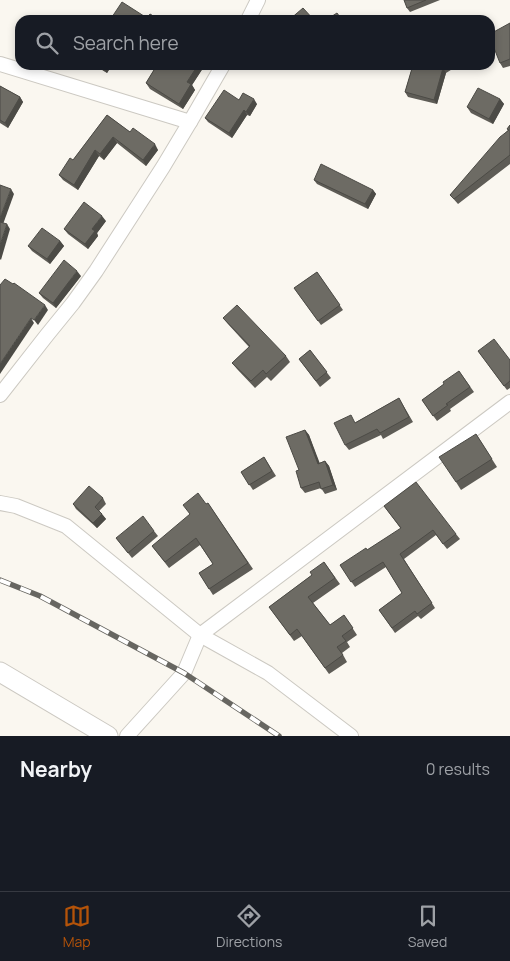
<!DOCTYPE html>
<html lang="en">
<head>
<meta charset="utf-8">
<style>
	body { margin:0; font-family:Manrope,sans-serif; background:#242831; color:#f1f3f6 }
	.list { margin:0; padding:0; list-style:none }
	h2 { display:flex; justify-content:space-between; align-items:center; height:65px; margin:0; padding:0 20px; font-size:21px }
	h2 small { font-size:16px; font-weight:400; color:#9ea1a6 }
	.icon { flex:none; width:28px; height:28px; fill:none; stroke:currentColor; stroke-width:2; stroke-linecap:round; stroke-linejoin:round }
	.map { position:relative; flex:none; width:510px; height:736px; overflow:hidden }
	.search { position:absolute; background:#171b24; box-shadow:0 2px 8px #0003; left:15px; right:15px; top:15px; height:55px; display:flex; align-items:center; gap:12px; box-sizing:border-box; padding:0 18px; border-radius:15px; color:#9ea1a6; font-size:19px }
	.sheet { height:155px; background:#171b24 }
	nav { display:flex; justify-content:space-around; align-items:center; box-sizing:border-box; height:70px; border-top:1px solid #363941; background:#171b24; font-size:14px; color:#9ea1a6 }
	nav a { display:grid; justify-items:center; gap:2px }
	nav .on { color:#b45309 }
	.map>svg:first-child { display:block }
</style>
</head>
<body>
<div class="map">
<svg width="510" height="736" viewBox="0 0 510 736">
	<rect width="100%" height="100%" fill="#faf7f0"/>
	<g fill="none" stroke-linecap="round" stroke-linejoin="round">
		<!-- minor casing -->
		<g stroke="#ccc9c2" stroke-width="16">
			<g id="minor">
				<path d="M248,20L258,0"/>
				<path d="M0,64L190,122L163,167L96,271L73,303L47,335L0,395"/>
				<path d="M190,122L223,65"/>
				<path d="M0,503L16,506L66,526L200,635L268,673L351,736"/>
				<path d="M127,736L184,673L200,635L510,402"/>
			</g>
		</g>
		<!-- secondary casing -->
		<g stroke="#ccc9c2" stroke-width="21">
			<path id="secondary" d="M0,672L108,736"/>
		</g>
		<!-- minor -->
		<use href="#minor" stroke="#fff" stroke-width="14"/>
		<!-- secondary -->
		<use href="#secondary" stroke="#fff" stroke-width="19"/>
		<!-- rail casing -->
		<g stroke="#676661" stroke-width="5.5">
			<path id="rail" d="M0,580L40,596L184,673L279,736"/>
		</g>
		<!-- rail -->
		<use href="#rail" stroke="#fff" stroke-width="4" stroke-dasharray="11" stroke-linecap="butt"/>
	</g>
	<!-- wall -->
	<g fill="#5e5c56">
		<path d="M404,0H440L410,12L407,8Z"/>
		<path d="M510,23V66L503,68L500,63Z"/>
		<path d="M94,65H112L107,73Z"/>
		<path d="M157,65H205L192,85L195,90L183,109L150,89L146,83Z"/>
		<path d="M413,65H456L453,67L454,68L446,73L437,104L408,97L405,92Z"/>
		<path d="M0,86L20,97L23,102L8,128L0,123Z"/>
		<path d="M500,99L504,104L493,124L471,113L467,107Z"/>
		<path d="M239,100L257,104L250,116L247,115L232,138L208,122L205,118Z"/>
		<path d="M107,115L130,132L158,150L146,166L117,143L104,160L99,156L78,190L63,180L59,175L73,160Z"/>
		<path d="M510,125V164L458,204L450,195L508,130L507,129Z"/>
		<path d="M314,180L373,190L376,194L368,209L317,184Z"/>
		<path d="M106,221L97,233L98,236L88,249L68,234L64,229Z"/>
		<path d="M60,241L64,246L50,264L32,251L28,246Z"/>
		<path d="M317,272L343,310L321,325L294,288Z"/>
		<path d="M81,276L56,308L43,298L39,293Z"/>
		<path d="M223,318L286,356L290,362L271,381L267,377L255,388L237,369L232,363L249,347L228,324Z"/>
		<path d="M310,350L331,378L320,387L299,359Z"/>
		<path d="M478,351L510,360V388L507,390Z"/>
		<path d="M459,371L474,392L450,409L451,411L437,421L422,400L444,384Z"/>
		<path d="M399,398L413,422L383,439L381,435L349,450L345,445L356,422Z"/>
		<path d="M305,430L309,435L319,463L325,461L329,466L337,490L325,494L321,488L305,493L301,488L299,470Z"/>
		<path d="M476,434L497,467L461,490L456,482Z"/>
		<path d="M264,457L276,476L253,490L241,472Z"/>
		<path d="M103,498L106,504L99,511L106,519L97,528L76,509L73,504Z"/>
		<path d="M208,503L253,569L213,595L199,573L213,564L200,545L169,568L152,546Z"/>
		<path d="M384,506L456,534L460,539L447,549L436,535L404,559L435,608L421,619L418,616L395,633L379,610L402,593L386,567L355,587L340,565L367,550L401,529Z"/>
		<path d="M154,531L158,536L132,558L116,538Z"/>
		<path d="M324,562L340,584L313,603L330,625L344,615L357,635L347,642L350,647L342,653L347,662L329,674L302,636L294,641L269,607L312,575Z"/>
	</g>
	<!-- shaded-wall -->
	<g fill="#4c4b46">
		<path d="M109,65H112L107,73L105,71Z"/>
		<path d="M198,65H205L192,85L195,90L183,109L179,104L187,82Z"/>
		<path d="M443,68L446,73L437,104L434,100Z"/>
		<path d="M20,97L23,102L8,128L5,123Z"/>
		<path d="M254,99L257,104L250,116L246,112Z"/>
		<path d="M500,99L504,104L493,124L489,119Z"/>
		<path d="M244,110L247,115L232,138L229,133Z"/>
		<path d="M113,137L117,143L104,160L100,154Z"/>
		<path d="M155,144L158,150L146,166L143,160Z"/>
		<path d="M95,150L99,156L78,190L74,185Z"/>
		<path d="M11,189L14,194L2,227L0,224V218Z"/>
		<path d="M373,190L376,194L368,209L365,204Z"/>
		<path d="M102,216L106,221L97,233L98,236L88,249L85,244L92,229Z"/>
		<path d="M7,224L10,229L1,260L0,259V245Z"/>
		<path d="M60,241L64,246L50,264L47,259Z"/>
		<path d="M77,271L81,276L56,308L53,303Z"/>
		<path d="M45,305L48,310L38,325L34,320Z"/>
		<path d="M31,318L34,323L0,374V364Z"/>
		<path d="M305,430L309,435L322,469L318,464Z"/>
		<path d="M325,461L329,466L337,490L333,485Z"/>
		<path d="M102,514L106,519L97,528L93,523Z"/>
	</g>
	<!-- building -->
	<g fill="#6d6b64" stroke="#4c4b46">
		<path d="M404,0H426L407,8Z"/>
		<path d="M122,2L147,18L150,14L160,20H116L112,17Z"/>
		<path d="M303,8L314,20H289Z"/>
		<path d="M337,13L342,20H326Z"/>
		<path d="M510,23V59L500,63L490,38V34Z"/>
		<path d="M96,65H109L105,71Z"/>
		<path d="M157,65H198L187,82L191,84L179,104L146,83Z"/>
		<path d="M413,65H448L443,68L434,100L405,92Z"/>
		<path d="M0,86L20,97L5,123L0,120Z"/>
		<path d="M478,88L500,99L489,119L467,107Z"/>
		<path d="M224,90L239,100L243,93L254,99L246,112L244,110L229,133L205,118Z"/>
		<path d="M107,115L130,132L133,128L155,144L143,160L113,137L100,154L95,150L74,185L59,175L70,158L73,160Z"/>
		<path d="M510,125V155L454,199L450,195L500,137L509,130L507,129Z"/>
		<path d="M321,164L373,190L365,204L314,180Z"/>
		<path d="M0,185L11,189L0,218Z"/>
		<path d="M84,202L102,216L92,229L95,231L85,244L64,229Z"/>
		<path d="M0,222L7,224L0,245Z"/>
		<path d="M42,228L60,241L47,259L28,246Z"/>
		<path d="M64,260L77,271L53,303L39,293Z"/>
		<path d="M317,272L340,305L318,321L294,288Z"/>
		<path d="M5,279L13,284L14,283L45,305L34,320L31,318L0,364V285Z"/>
		<path d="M237,305L286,356L266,374L263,370L251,381L232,363L250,346L223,318Z"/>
		<path d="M494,339L510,360V381L504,386L478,351Z"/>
		<path d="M310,350L327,372L316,381L299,359Z"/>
		<path d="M459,371L470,387L446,404L448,405L433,416L422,400L444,384L443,382Z"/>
		<path d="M399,398L409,417L380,433L377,429L345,445L334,423L351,415L355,423Z"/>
		<path d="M305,430L318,464L325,461L333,485L321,489L319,482L301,488L296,471L299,470L286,437Z"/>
		<path d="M476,434L492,459L456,482L439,457Z"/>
		<path d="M264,457L272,471L249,485L241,472Z"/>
		<path d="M416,482L456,534L443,544L433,530L400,554L432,603L417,614L415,611L392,628L379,610L402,593L383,562L351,582L340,565L366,548L367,550L401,528L384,506Z"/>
		<path d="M89,486L103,498L95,507L102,514L93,523L73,504Z"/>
		<path d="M198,493L206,504L208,503L248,563L209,589L199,573L213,564L196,538L165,562L152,546L190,514L183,505Z"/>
		<path d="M143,516L154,531L128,553L116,538Z"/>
		<path d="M324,562L335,578L308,597L330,625L344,615L353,628L342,636L346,641L337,647L343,655L325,668L297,629L290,635L269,607L312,575L310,572Z"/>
	</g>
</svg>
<div class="search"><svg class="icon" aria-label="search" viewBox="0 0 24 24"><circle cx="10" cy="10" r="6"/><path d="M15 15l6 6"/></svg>Search here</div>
</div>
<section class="sheet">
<h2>Nearby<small>0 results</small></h2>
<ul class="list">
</ul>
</section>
<nav>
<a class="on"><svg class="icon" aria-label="map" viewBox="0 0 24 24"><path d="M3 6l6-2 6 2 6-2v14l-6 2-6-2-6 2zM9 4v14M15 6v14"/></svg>Map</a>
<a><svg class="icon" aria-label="directions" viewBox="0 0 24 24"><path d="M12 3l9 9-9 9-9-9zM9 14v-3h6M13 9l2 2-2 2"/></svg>Directions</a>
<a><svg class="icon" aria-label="saved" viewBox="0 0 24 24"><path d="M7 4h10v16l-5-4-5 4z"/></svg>Saved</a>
</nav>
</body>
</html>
